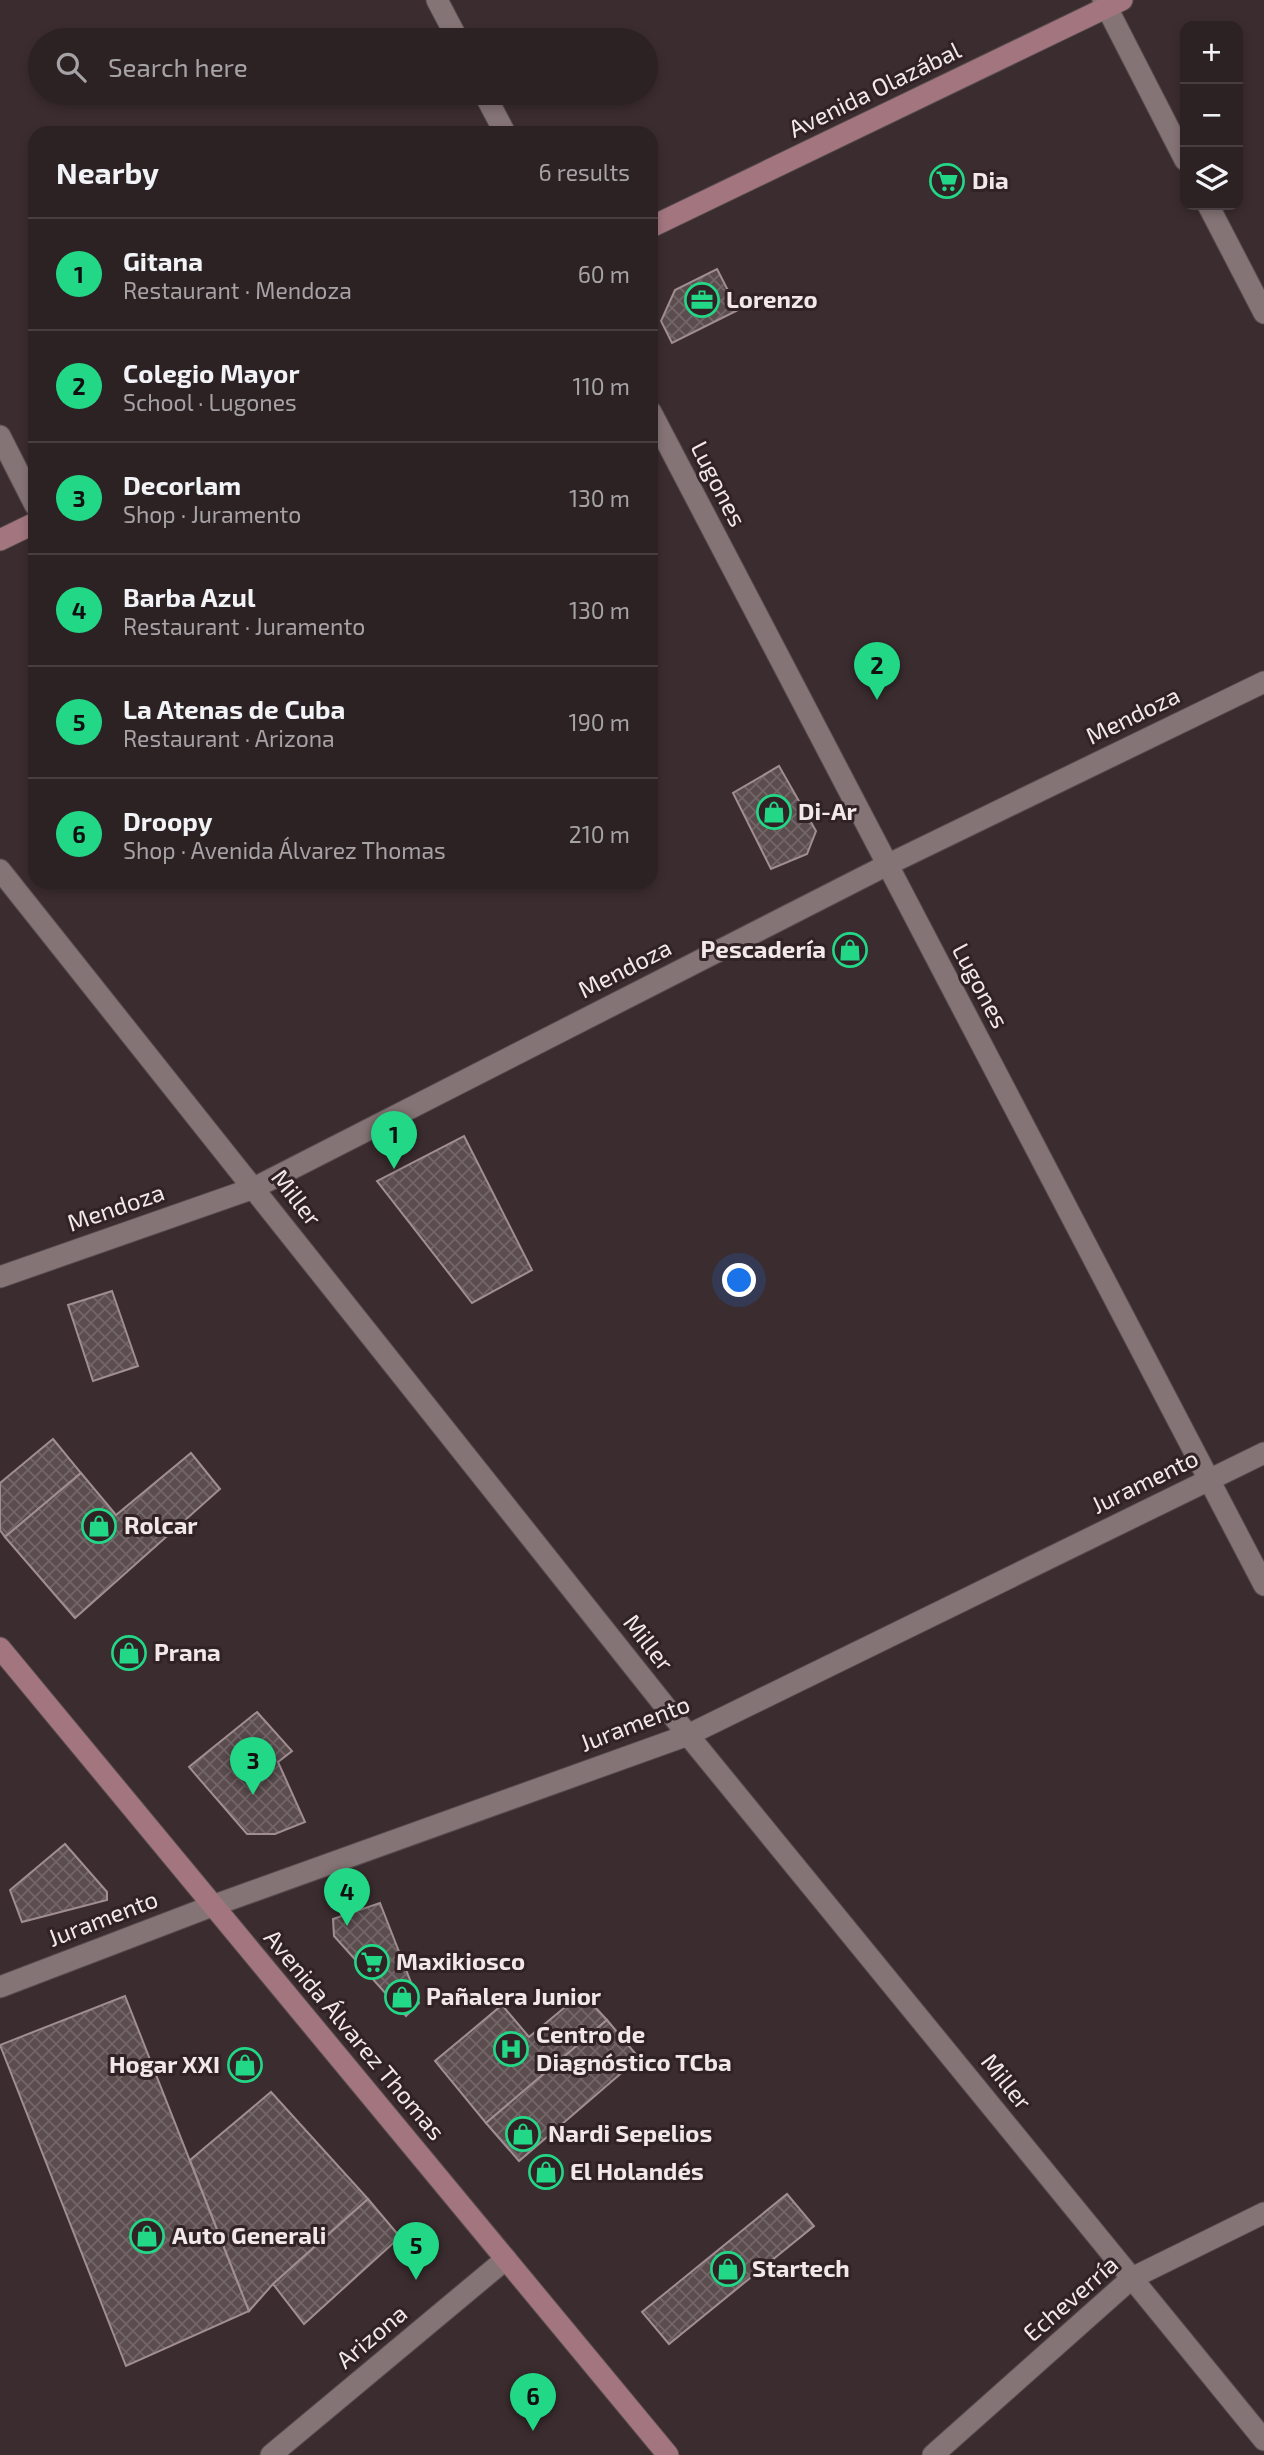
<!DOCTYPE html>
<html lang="en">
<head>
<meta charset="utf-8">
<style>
	body { margin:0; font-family:"Exo 2",sans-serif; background:#34292b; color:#f1f3f6 }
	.controls { position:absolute; right:21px; top:21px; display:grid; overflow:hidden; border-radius:14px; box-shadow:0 4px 10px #0003 }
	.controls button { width:63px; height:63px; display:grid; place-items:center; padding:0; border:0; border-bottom:2px solid #483e41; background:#2c2123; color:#f1f3f6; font:35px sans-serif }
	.you { position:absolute; left:740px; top:1281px; width:24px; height:24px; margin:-18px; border:5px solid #fff; border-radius:50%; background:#1a73e8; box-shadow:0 0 0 10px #1a73e833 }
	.badge { display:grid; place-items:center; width:46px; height:46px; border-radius:50%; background:#22d887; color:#111; font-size:23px; font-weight:700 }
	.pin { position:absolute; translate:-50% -58px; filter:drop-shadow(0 2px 4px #0008) }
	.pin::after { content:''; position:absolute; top:37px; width:24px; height:21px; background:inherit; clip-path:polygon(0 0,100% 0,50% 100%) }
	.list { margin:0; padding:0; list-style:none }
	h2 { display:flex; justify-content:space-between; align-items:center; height:91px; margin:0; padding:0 28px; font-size:30px }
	h2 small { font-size:23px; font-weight:400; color:#a6a3a6 }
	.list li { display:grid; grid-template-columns:46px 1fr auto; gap:21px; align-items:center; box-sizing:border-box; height:112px; padding:0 28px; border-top:2px solid #483e41 }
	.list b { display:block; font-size:26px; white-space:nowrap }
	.list p { margin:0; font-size:23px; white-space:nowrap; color:#a6a3a6 }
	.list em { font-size:23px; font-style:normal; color:#a6a3a6 }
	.icon { flex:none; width:38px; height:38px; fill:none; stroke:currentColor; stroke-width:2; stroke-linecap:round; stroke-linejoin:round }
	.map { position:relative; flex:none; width:1264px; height:2455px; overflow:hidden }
	.search { position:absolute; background:#2c2123; box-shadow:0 4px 10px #0003; left:28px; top:28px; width:630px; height:77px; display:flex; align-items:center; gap:18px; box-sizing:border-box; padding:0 24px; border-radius:38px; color:#a6a3a6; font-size:26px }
	.panel { position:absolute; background:#2c2123; box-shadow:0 4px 10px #0003; left:28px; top:126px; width:630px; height:763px; border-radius:21px }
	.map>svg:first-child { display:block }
</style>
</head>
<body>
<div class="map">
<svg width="1264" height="2455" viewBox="0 0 1264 2455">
	<defs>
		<pattern id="building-cross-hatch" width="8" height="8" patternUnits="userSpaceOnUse" patternTransform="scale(1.75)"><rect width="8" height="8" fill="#5b4c4e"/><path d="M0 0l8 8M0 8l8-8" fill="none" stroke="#736668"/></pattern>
	</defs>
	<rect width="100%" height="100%" fill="#3b2c2f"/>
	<!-- building -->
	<g fill="url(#building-cross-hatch)" stroke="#a08e91" stroke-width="2">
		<path d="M717,269L738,310L672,343L661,321L675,290Z"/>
		<path d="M779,766L816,831L807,854L771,869L733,793Z"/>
		<path d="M464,1136L532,1270L472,1303L377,1181Z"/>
		<path d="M112,1291L138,1366L93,1381L68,1305Z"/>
		<path d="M53,1439L81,1473L5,1537L0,1530V1483Z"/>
		<path d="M191,1453L220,1489L75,1618L5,1537L81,1473L116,1515Z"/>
		<path d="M257,1712L292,1751L278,1762L305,1822L275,1834H247L189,1767Z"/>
		<path d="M65,1844L107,1892V1900L22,1922L10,1890Z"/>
		<path d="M380,1903L419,2003L406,2016L334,1936L333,1919Z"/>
		<path d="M582,1993L607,2020L486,2123L435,2061L502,2005L529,2037Z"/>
		<path d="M125,1996L249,2311L126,2366L0,2045Z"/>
		<path d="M607,2020L639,2058L519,2161L486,2123Z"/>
		<path d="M271,2092L368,2199L273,2284L249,2311L190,2160Z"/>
		<path d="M787,2194L814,2226L669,2344L642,2312Z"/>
		<path d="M368,2199L400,2237L304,2324L273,2284Z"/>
	</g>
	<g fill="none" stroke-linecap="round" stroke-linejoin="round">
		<!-- street casing -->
		<g stroke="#574b4e" stroke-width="23">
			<g id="street">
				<path d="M437,0L458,40"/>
				<path d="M1103,0L1185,160"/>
				<path d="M484,93L505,133"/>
				<path d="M1208,205L1264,313"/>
				<path d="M651,412L1264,1585"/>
				<path d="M0,436L35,505"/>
				<path d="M0,870L688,1735L1264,2440"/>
				<path d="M0,1277L254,1188L887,865L1264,682"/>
				<path d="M0,1987L212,1906L688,1735L1264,1453"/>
				<path d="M271,2455L506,2259"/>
				<path d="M933,2455L1132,2278L1264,2213"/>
			</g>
		</g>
		<!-- secondary casing -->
		<g stroke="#574b4e" stroke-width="23">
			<g id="secondary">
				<path d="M651,227L1122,0"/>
				<path d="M0,540L35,523"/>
				<path d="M0,1648L668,2455"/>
			</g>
		</g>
		<!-- street -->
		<use href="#street" stroke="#857476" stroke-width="21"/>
		<!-- secondary -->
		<use href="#secondary" stroke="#a3767f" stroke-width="21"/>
	</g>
	<!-- icons -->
	<defs>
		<g id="supermarket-ring" transform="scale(1.75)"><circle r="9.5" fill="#302225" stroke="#22d887" stroke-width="1.5"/><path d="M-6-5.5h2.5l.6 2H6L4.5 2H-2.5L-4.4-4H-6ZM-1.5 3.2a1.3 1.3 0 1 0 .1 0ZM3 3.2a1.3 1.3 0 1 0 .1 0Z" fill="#22d887"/></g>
		<g id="office-ring" transform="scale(1.75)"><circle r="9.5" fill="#302225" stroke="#22d887" stroke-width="1.5"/><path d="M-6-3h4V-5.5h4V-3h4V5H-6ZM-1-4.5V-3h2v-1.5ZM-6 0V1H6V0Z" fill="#22d887"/></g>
		<g id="shop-ring" transform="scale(1.75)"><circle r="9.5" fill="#302225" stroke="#22d887" stroke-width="1.5"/><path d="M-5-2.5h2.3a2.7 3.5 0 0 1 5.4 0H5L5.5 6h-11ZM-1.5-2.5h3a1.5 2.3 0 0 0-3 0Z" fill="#22d887"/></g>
		<g id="hospital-ring" transform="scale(1.75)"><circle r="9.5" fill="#302225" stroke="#22d887" stroke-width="1.5"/><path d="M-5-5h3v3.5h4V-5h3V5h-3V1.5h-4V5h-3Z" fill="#22d887"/></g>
	</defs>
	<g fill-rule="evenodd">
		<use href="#supermarket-ring" x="947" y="181"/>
		<use href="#office-ring" x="702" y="300"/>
		<use href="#shop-ring" x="774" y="812"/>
		<use href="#shop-ring" x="850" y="950"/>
		<use href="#shop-ring" x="99" y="1526"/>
		<use href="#shop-ring" x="129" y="1653"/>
		<use href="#supermarket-ring" x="372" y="1962"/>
		<use href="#shop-ring" x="402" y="1997"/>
		<use href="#hospital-ring" x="511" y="2049"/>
		<use href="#shop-ring" x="245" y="2065"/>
		<use href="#shop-ring" x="523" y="2134"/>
		<use href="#shop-ring" x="546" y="2172"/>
		<use href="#shop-ring" x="147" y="2236"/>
		<use href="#shop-ring" x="728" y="2269"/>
	</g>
	<g text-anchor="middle" stroke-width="6" stroke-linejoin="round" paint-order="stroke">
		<!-- street labels -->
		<g font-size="24" fill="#f2e8ea" stroke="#302225">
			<text transform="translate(875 90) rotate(-26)" y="8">Avenida Olazábal</text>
			<text transform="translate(718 484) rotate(63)" y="8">Lugones</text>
			<text transform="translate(1133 716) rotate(-26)" y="8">Mendoza</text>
			<text transform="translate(625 969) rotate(-27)" y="8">Mendoza</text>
			<text transform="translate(980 986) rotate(62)" y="8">Lugones</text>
			<text transform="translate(296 1198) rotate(52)" y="8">Miller</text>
			<text transform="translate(116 1208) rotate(-19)" y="8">Mendoza</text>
			<text transform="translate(1145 1482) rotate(-26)" y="8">Juramento</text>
			<text transform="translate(648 1643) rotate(52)" y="8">Miller</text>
			<text transform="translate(635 1724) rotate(-21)" y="8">Juramento</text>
			<text transform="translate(103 1919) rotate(-21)" y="8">Juramento</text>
			<text transform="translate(354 2035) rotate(50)" y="8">Avenida Álvarez Thomas</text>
			<text transform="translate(1006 2082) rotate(51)" y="8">Miller</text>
			<text transform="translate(1071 2299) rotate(-41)" y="8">Echeverría</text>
			<text transform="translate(372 2337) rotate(-40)" y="8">Arizona</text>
		</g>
		<!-- poi labels -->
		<g font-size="24" font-weight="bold" fill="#f2e8ea" stroke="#302225" text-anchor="start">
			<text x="972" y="189">Dia</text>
			<text x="726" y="308">Lorenzo</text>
			<text x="798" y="820">Di-Ar</text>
			<text x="826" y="958" text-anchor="end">Pescadería</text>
			<text x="124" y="1534">Rolcar</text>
			<text x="154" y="1661">Prana</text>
			<text x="396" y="1970">Maxikiosco</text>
			<text x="426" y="2005">Pañalera Junior</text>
			<text x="536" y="2043">Centro de<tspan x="536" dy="28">Diagnóstico TCba</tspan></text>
			<text x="220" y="2073" text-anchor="end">Hogar XXI</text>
			<text x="548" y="2142">Nardi Sepelios</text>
			<text x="570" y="2180">El Holandés</text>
			<text x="172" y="2244">Auto Generali</text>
			<text x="752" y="2277">Startech</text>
		</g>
	</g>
</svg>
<div class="controls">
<button>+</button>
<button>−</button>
<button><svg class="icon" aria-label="layers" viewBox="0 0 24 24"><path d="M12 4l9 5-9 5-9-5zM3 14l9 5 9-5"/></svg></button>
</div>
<div class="you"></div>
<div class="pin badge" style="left:394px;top:1169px">1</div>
<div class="pin badge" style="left:877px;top:700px">2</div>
<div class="pin badge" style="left:253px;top:1795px">3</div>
<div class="pin badge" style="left:347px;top:1926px">4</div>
<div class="pin badge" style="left:416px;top:2280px">5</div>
<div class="pin badge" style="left:533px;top:2431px">6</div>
<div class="search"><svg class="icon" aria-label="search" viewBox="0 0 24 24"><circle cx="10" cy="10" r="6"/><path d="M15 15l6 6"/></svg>Search here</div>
<section class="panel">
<h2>Nearby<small>6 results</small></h2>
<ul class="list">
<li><span class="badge">1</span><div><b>Gitana</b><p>Restaurant · Mendoza</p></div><em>60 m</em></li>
<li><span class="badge">2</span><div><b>Colegio Mayor</b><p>School · Lugones</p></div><em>110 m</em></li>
<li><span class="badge">3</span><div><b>Decorlam</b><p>Shop · Juramento</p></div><em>130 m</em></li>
<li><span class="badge">4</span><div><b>Barba Azul</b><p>Restaurant · Juramento</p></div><em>130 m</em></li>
<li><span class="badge">5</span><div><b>La Atenas de Cuba</b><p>Restaurant · Arizona</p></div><em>190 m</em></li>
<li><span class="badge">6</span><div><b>Droopy</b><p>Shop · Avenida Álvarez Thomas</p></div><em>210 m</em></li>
</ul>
</section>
</div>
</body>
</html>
